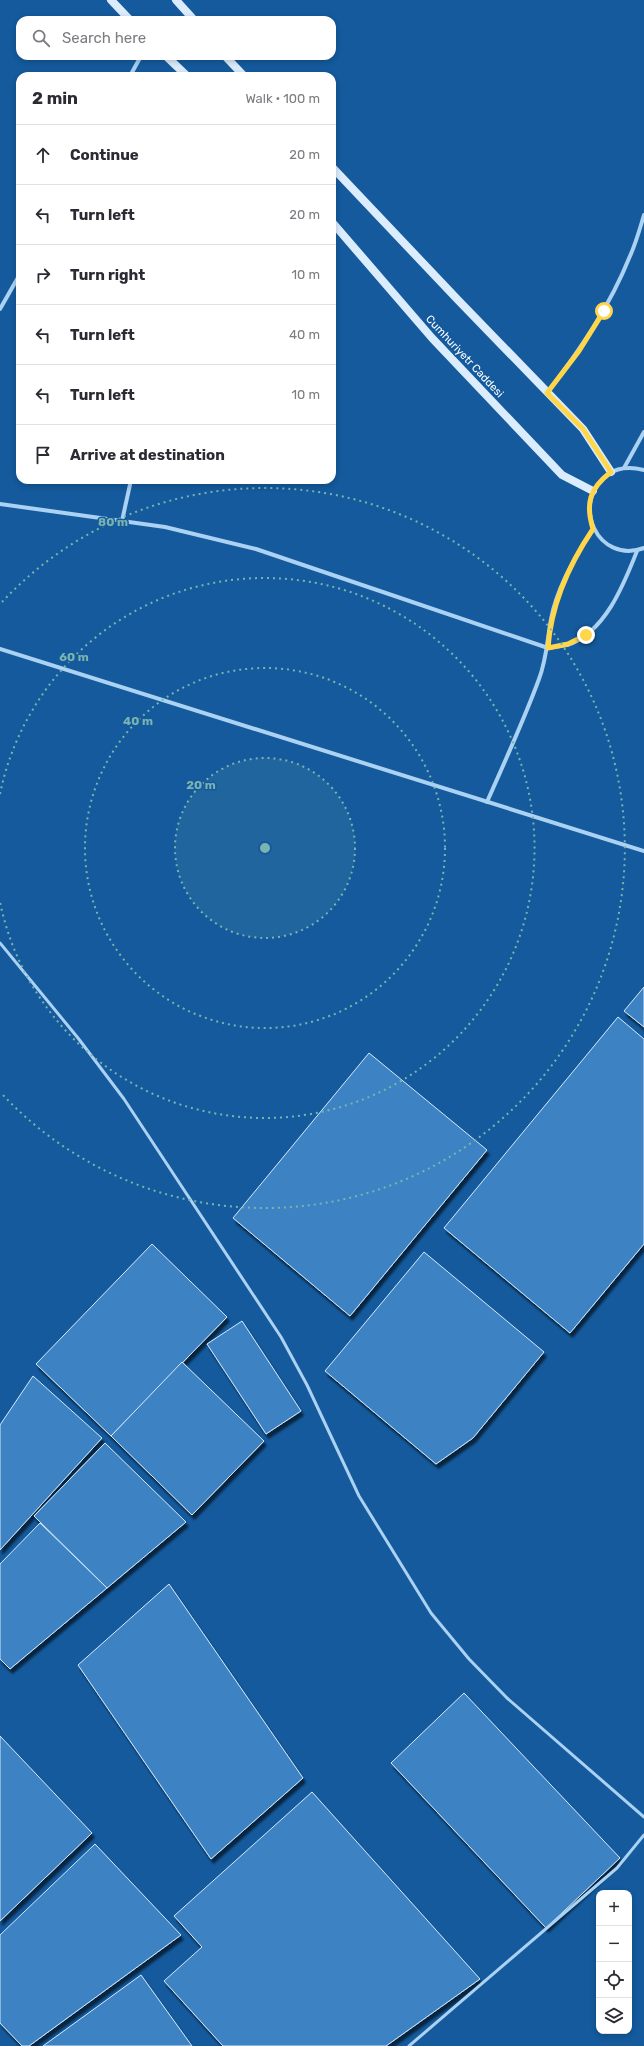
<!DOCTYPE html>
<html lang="en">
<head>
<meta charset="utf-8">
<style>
	body { margin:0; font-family:Rubik,sans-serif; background:#f2f2f3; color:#2b2b33 }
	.controls { position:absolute; right:12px; bottom:12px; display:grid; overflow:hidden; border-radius:8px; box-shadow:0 2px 6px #0003 }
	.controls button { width:36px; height:36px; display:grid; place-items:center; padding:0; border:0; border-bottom:1px solid #e1e1e2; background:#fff; color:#2b2b33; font:20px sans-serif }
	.stop { position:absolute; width:12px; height:12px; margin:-9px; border:3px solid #ffd54a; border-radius:50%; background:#fff }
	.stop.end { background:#ffd54a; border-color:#fff; box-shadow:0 1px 4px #0008 }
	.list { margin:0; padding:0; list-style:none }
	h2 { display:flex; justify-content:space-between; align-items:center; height:52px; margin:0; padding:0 16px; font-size:17px }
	h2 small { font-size:13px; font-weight:400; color:#7c7c81 }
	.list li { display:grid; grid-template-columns:26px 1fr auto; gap:12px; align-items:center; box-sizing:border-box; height:60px; padding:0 16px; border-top:1px solid #e1e1e2 }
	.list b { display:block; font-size:15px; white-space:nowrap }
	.list em { font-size:13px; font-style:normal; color:#7c7c81 }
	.icon { flex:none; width:22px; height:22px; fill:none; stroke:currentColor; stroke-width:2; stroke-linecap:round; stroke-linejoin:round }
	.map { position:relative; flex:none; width:644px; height:2046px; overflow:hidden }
	.search { position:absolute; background:#fff; box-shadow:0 2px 6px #0003; left:16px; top:16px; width:320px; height:44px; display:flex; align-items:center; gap:10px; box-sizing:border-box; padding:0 14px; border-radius:12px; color:#7c7c81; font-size:15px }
	.panel { position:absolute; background:#fff; box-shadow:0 2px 6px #0003; left:16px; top:72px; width:320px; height:412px; border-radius:12px }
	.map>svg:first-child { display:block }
</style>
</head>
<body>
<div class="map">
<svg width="644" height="2046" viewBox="0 0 644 2046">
	<defs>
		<filter id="shadow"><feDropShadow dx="2.5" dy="4.5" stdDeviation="1" flood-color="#0009"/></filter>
	</defs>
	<rect width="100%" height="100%" fill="#145a9d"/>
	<!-- building -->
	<g fill="#3d83c4" stroke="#d4e9fd" filter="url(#shadow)">
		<path d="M644,987V1027L624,1011Z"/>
		<path d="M618,1017L644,1039V1244L570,1333L444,1228Z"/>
		<path d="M369,1053L487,1150L350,1316L233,1218Z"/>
		<path d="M152,1244L227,1317L111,1436L36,1364Z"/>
		<path d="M424,1252L544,1352L473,1438L436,1464L325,1371Z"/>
		<path d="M242,1321L301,1411L266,1434L207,1344Z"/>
		<path d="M182,1362L264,1441L192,1515L111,1436Z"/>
		<path d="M33,1376L102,1438L0,1550V1425Z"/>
		<path d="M105,1443L186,1522L107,1588L34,1516Z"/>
		<path d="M40,1523L107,1588L10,1669L0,1659V1564Z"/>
		<path d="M169,1584L303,1778L211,1859L78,1665Z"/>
		<path d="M464,1693L620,1858L546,1928L391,1763Z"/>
		<path d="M0,1736L92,1833L0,1921Z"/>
		<path d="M312,1792L480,1979L386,2046H223L164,1981L202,1947L174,1916Z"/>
		<path d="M95,1844L181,1935L29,2046H22L0,2023V1935Z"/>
		<path d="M141,1975L192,2046H43Z"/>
	</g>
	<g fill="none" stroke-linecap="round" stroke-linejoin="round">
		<!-- service -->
		<g stroke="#abd1f3" stroke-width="3">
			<path d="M0,943L78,1038L124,1099L281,1337L307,1385L359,1496L431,1613L469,1659L507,1698L644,1817"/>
			<path d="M409,2046L617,1868L644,1835"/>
		</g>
		<!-- minor -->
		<g stroke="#abd1f3" stroke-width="4">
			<path d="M130,76L141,56"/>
			<path d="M0,309L20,274"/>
			<path d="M547,393C580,350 610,306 630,256C636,243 640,228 644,215"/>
			<path d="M624,468L644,432"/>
			<path d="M644,470C632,467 619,467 608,474C569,503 598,565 644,548"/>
			<path d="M0,504L165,527L256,549L548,648C554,647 561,646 567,645C605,633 624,584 637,551"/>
			<path d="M122,521L131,480"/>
			<path d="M0,649L644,851"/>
			<path d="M487,802C505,761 524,720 539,679C547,658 547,640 551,619C557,587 575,556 593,529"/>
		</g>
		<!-- secondary -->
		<g stroke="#dbecfd" stroke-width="8">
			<path d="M111,0L130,20"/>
			<path d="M176,0L194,20"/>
			<path d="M166,56L187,76"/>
			<path d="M225,56L244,76"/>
			<path d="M332,167L458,300L583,429L611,472"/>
			<path d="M332,222L432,338L562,475L593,491"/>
		</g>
	</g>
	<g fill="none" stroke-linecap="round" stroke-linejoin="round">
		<!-- route -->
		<path stroke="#ffd54a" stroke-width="5" d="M586,635L568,644L548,648C551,604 568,566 593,529C585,503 590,488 611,472L583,429L547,393L579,351L604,311"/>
	</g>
	<!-- distance rings -->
	<circle cx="265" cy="848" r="90" fill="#7bb4af" fill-opacity=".12"/>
	<g fill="none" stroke="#7bb4af" stroke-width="2" stroke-dasharray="2 4">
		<circle cx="265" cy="848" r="90"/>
		<circle cx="265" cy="848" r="180"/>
		<path d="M0 794A270 270 0 1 1 0 902"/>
		<path d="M2 602A360 360 0 1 1 2 1094"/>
	</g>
	<g text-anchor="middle" stroke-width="3" stroke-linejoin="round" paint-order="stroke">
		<!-- street labels -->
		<g font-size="11" fill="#fff" stroke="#145a9d">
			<text transform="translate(465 356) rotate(47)" y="4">Cumhuriyetr Caddesi</text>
		</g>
	</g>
	<circle cx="265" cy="848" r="6" fill="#7bb4af" stroke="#145a9d" stroke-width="2"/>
	<g font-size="12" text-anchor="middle" font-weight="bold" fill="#7bb4af" stroke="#145a9d" stroke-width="3" stroke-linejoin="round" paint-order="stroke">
		<text x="113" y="526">80 m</text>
		<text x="74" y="661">60 m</text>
		<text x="138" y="725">40 m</text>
		<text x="201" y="789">20 m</text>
	</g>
</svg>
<div class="controls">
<button>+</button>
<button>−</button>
<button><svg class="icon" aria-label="locate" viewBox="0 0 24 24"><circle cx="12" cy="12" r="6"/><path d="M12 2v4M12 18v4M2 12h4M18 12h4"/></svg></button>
<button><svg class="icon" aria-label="layers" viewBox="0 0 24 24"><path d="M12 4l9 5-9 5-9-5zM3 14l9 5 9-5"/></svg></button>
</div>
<div class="stop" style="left:604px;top:311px"></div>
<div class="stop end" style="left:586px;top:635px"></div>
<div class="search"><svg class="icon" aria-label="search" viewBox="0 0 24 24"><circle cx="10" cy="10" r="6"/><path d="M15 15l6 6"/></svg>Search here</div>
<section class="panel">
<h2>2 min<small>Walk · 100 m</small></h2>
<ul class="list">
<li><svg class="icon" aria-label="ahead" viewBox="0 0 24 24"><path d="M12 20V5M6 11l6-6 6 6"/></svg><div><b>Continue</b></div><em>20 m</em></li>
<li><svg class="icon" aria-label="left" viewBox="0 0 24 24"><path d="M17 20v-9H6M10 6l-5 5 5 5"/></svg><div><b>Turn left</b></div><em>20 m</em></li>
<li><svg class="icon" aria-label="right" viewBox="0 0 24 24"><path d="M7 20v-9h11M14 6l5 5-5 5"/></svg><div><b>Turn right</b></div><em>10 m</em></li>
<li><svg class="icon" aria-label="left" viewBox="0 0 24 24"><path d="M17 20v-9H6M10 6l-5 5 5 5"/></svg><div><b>Turn left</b></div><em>40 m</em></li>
<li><svg class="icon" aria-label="left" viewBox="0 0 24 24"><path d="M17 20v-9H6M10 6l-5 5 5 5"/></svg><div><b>Turn left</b></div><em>10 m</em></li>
<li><svg class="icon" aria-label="arrive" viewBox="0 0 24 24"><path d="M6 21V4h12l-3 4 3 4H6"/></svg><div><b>Arrive at destination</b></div></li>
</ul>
</section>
</div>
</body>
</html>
